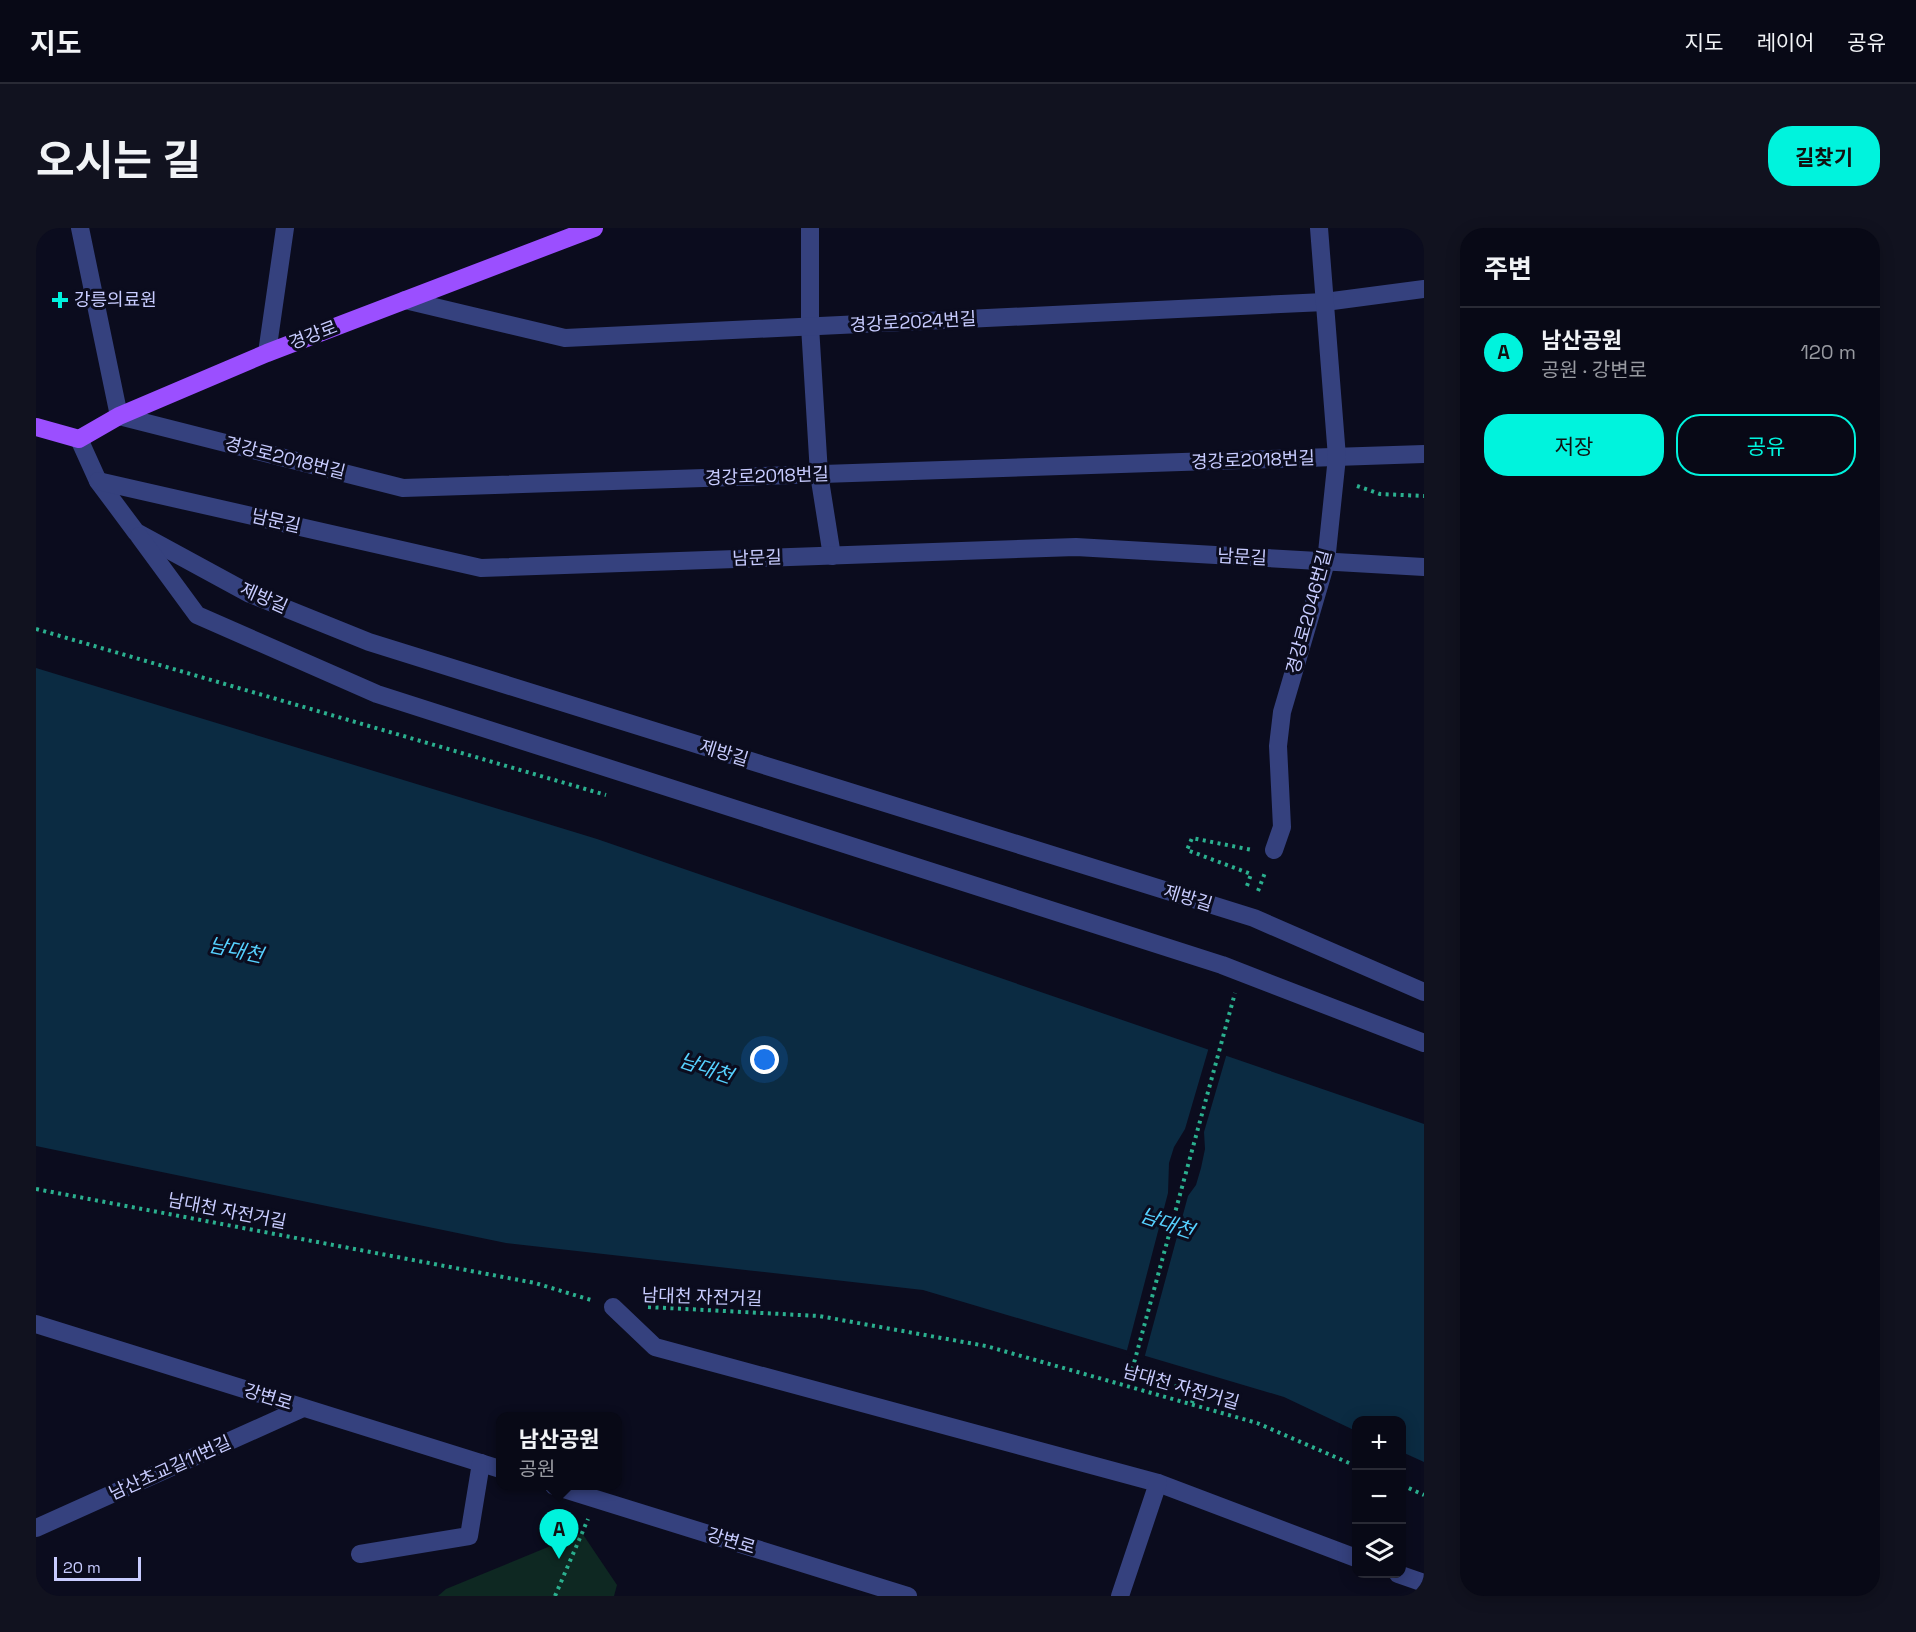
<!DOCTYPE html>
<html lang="ko">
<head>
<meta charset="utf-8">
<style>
	body { margin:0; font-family:"Space Grotesk","Noto Sans KR",sans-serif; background:#11121f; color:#f1f3f6 }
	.controls { position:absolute; right:18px; bottom:18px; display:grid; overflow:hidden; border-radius:12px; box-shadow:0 3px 15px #0003 }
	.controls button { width:54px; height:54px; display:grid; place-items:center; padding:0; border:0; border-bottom:2px solid #292a35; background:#080916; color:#f1f3f6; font:30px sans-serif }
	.scale { position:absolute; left:18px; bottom:15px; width:87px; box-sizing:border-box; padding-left:6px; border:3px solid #c8ccff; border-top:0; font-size:16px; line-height:21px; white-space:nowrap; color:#c8ccff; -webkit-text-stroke:4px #0b0c1e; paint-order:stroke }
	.you { position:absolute; left:729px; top:832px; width:21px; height:21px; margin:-15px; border:4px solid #fff; border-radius:50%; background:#1a73e8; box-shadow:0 0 0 9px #1a73e833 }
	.badge { display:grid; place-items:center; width:39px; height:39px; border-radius:50%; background:#00f3dd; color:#111; font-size:20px; font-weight:700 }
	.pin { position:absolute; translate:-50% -50px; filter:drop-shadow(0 2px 3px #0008) }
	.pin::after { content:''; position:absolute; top:32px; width:21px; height:18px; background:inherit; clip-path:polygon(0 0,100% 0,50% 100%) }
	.popup { position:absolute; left:460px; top:1184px; width:126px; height:78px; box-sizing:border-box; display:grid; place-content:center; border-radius:12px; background:#080916; filter:drop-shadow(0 2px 4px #0005); font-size:20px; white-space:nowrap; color:#989aa1 }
	.popup b { font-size:22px; color:#f1f3f6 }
	.popup::after { content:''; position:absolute; left:50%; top:100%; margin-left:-12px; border:12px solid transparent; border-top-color:#080916 }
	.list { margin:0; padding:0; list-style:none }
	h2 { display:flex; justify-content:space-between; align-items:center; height:78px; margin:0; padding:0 24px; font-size:26px }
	h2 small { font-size:20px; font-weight:400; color:#989aa1 }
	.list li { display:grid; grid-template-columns:39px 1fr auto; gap:18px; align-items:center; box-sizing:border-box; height:90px; padding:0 24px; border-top:2px solid #292a35 }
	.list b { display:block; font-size:22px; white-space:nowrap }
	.list p { margin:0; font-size:20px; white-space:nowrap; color:#989aa1 }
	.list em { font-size:20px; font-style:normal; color:#989aa1 }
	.actions { display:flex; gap:12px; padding:18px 24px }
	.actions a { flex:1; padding:14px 0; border:2px solid #00f3dd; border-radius:24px; text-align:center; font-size:21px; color:#00f3dd }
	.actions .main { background:#00f3dd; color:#111 }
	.icon { flex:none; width:33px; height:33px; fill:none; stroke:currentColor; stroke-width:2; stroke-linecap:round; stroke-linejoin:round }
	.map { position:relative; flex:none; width:1388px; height:1368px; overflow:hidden; border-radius:24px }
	header { display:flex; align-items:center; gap:36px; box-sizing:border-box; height:84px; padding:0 30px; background:#080916; border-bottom:2px solid #292a35 }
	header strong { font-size:28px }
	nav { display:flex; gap:33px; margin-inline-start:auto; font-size:21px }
	.intro { display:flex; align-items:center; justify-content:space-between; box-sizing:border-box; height:144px; padding:0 36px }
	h1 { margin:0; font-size:42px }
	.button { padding:15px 27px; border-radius:24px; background:#00f3dd; color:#111; font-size:21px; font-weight:700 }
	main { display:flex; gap:36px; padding:0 36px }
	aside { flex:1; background:#080916; border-radius:24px; box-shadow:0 3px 15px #0003 }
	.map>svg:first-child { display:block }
</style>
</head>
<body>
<header>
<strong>지도</strong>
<nav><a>지도</a><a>레이어</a><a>공유</a></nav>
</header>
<div class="intro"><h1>오시는 길</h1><a class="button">길찾기</a></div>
<main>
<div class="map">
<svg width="1388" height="1368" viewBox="0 0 1388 1368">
	<rect width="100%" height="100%" fill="#0b0c1e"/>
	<!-- green -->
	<path fill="#0e2822" d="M546,1305L581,1357L578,1368H402L410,1361Z"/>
	<!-- water -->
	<path fill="#0b2b42" d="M0,440L561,611L1388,896V1234L1366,1224V1192H1320V1203L1248,1169L887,1062L470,1015L0,918Z"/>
	<!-- pier -->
	<path fill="#0b0c1e" d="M1173,819L1191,825L1168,904L1169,921L1165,940L1160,957L1152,968L1108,1131L1090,1126L1132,965L1133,935L1138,919L1149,901Z"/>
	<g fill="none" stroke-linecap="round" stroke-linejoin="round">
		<!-- path -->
		<g stroke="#2bb08f" stroke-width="4" stroke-dasharray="3 4.5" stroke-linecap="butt">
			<path d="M1321,258L1344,266L1388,268"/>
			<path d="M0,401L570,567"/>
			<path d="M1211,658L1215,646L1151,622L1156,610L1216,622"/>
			<path d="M1222,663L1230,642"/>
			<path d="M0,961L499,1055L555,1072"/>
			<path d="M612,1079L783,1088L950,1118L1221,1195L1320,1238"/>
			<path d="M1156,1175L1159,1164L1095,1146L1199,765"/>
			<path d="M1366,1257L1388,1267"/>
			<path d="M519,1368L552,1291"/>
		</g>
		<!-- minor -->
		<g stroke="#35417e" stroke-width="18">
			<path d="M44,0L83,188L367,260L1388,226"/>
			<path d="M774,0V98L783,246L796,328"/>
			<path d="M369,72L529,110L1289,74L1388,61"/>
			<path d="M231,125L249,0"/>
			<path d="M43,211L62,253L100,304L214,366L333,414L1218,690L1388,764"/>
			<path d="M62,253L445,340L1040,319L1388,339"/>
			<path d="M103,308L161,387L341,466L1186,737L1388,815"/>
			<path d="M1238,622L1246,599L1242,518L1246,484L1290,334L1301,229L1283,0"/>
			<path d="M577,1079L619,1119L1122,1255L1320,1330"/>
			<path d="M0,1096L464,1241"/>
			<path d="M518,1258L872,1368"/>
			<path d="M0,1300L267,1180"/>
			<path d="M324,1326L433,1308L445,1235"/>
			<path d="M1362,1346L1388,1355"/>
			<path d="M1084,1368L1122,1255"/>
		</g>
		<!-- major -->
		<path stroke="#9b4fff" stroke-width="18" d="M0,199L43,211L83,188L231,125L558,0"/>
	</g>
	<!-- markers -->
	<path fill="#00f3dd" stroke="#0b0c1e" stroke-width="2" d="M21 63h6v6h6v6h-6v6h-6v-6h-6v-6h6z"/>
	<g text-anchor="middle" stroke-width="6" stroke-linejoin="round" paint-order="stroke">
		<!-- poi labels -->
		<g font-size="18" fill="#c8ccff" stroke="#0b0c1e" text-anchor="start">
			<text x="38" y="78">강릉의료원</text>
		</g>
		<!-- street labels -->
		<g font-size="18" fill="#c8ccff" stroke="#0b0c1e">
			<text transform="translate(877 94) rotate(-3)" y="6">경강로2024번길</text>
			<text transform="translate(277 107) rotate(-21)" y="6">경강로</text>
			<text transform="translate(249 230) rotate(14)" y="6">경강로2018번길</text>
			<text transform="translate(1217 232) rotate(-2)" y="6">경강로2018번길</text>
			<text transform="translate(731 248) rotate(-2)" y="6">경강로2018번길</text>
			<text transform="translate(240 293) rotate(13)" y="6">남문길</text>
			<text transform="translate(1206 329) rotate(3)" y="6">남문길</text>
			<text transform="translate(721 330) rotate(-2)" y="6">남문길</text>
			<text transform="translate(228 370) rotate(24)" y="6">제방길</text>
			<text transform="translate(1273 384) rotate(-75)" y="6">경강로2046번길</text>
			<text transform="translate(688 525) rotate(17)" y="6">제방길</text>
			<text transform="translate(1152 670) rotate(17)" y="6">제방길</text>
			<text transform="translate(191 983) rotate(11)" y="6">남대천 자전거길</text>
			<text transform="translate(666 1069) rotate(2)" y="6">남대천 자전거길</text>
			<text transform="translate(1145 1159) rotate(16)" y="6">남대천 자전거길</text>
			<text transform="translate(232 1169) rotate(17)" y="6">강변로</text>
			<text transform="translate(134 1240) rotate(-24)" y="6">남산초교길11번길</text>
			<text transform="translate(695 1313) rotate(17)" y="6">강변로</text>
		</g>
		<!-- water labels -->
		<g font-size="20" font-style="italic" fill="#56d1ff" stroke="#0b0c1e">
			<text transform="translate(200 722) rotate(12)" y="7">남대천</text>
			<text transform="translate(670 840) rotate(19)" y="7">남대천</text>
			<text transform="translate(1131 995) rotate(19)" y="7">남대천</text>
		</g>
	</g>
</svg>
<div class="controls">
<button>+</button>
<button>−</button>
<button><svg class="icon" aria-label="layers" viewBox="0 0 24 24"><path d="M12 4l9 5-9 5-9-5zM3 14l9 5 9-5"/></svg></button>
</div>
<div class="scale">20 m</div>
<div class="you"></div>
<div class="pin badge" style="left:523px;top:1331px">A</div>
<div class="popup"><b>남산공원</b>공원</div>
</div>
<aside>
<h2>주변<small></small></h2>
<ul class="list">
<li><span class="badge">A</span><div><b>남산공원</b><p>공원 · 강변로</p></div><em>120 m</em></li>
</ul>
<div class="actions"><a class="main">저장</a><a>공유</a></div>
</aside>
</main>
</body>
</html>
